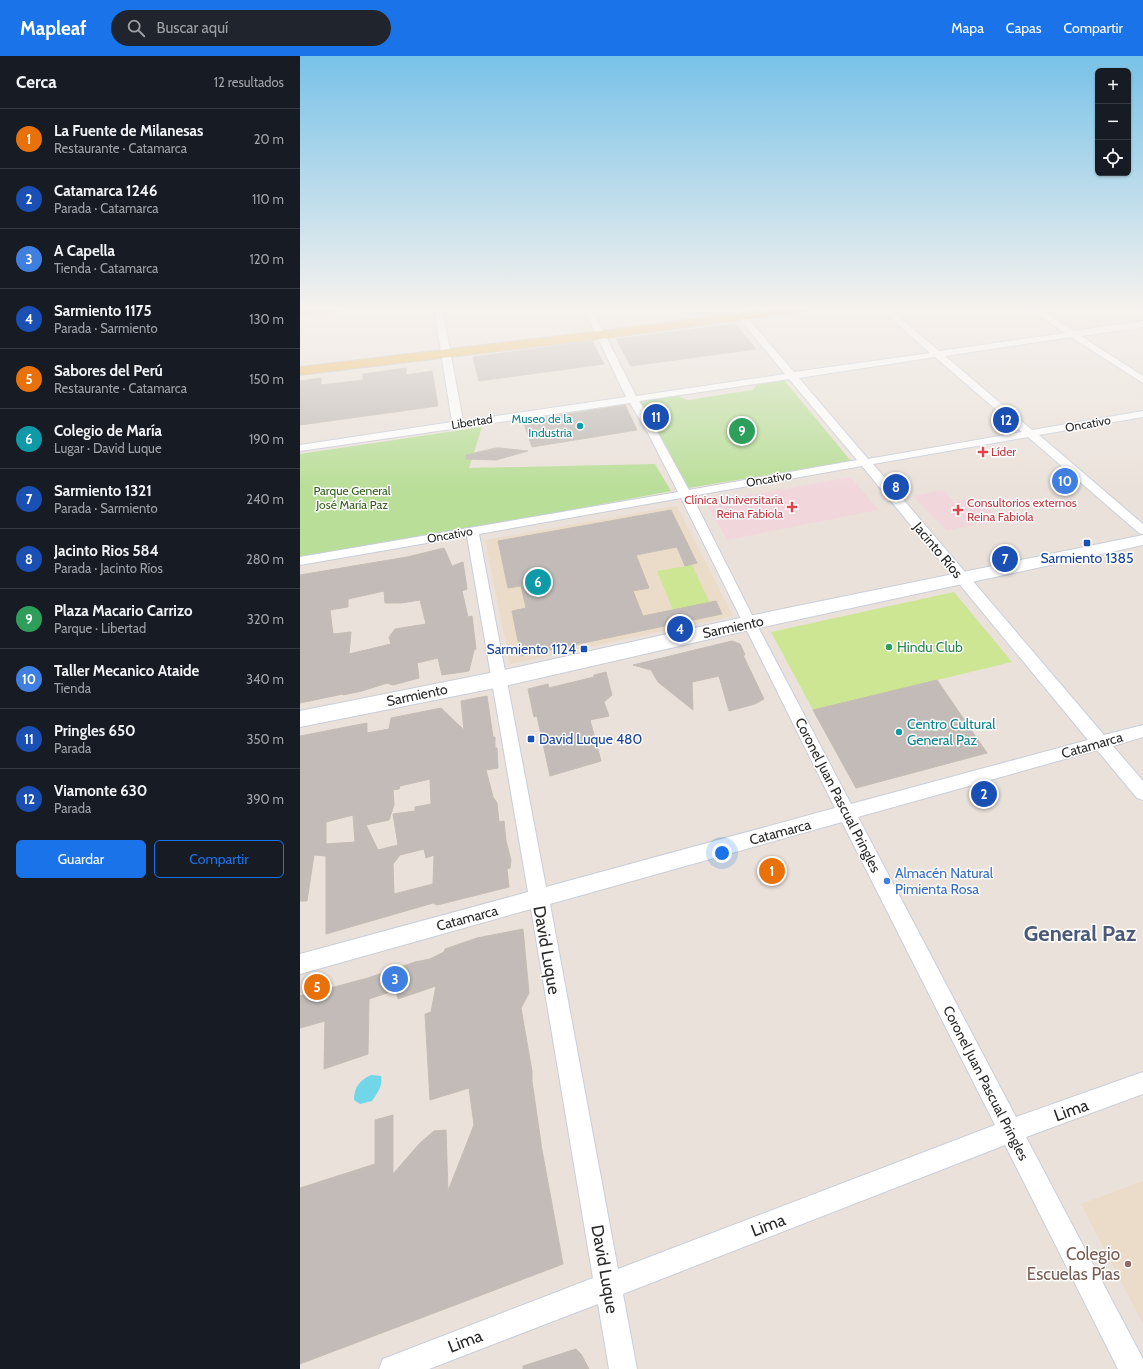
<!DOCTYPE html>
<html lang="es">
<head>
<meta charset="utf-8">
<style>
	body { margin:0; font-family:Cabin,sans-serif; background:#20242c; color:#f1f3f6 }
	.controls { position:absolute; right:12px; top:12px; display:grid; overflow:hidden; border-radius:6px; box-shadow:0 1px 3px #0004 }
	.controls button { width:36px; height:36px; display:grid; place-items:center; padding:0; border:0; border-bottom:1px solid #363941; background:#171b24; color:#f1f3f6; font:20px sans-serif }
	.you { position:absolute; left:422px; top:797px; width:14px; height:14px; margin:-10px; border:3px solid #fff; border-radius:50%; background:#1a73e8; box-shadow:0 0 0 6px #1a73e833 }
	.badge { display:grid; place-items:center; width:26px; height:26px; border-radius:50%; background:#1a73e8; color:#fff; font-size:13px; font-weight:700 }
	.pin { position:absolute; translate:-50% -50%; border:2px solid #fff; box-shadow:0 1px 4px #0006 }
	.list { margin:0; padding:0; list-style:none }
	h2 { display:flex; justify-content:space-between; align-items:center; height:52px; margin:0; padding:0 16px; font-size:17px }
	h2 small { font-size:13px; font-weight:400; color:#9ea1a6 }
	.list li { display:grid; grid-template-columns:26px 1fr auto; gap:12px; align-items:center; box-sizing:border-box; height:60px; padding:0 16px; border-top:1px solid #363941 }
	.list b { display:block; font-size:15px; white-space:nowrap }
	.list p { margin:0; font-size:13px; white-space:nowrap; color:#9ea1a6 }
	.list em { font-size:13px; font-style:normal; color:#9ea1a6 }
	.actions { display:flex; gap:8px; padding:12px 16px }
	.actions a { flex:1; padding:9px 0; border:1px solid #1a73e8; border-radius:6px; text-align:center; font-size:14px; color:#1a73e8 }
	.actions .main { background:#1a73e8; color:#fff }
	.icon { flex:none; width:22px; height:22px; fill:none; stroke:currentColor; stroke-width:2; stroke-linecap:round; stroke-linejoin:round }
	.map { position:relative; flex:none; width:843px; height:1313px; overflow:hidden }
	header { display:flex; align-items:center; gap:24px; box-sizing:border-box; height:56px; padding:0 20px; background:#1a73e8; color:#fff }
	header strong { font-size:19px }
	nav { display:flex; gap:22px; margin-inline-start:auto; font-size:14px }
	.search { width:280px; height:36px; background:#20242c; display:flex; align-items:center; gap:10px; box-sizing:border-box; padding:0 14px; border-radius:22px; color:#9ea1a6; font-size:15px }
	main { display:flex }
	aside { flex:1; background:#171b24 }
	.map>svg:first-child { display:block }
</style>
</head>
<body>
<header>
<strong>Mapleaf</strong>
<div class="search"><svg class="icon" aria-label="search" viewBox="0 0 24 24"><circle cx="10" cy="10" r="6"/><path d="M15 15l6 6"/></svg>Buscar aquí</div>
<nav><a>Mapa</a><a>Capas</a><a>Compartir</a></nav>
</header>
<main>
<aside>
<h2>Cerca<small>12 resultados</small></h2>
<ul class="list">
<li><span class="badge" style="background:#e8710a">1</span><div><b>La Fuente de Milanesas</b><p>Restaurante · Catamarca</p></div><em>20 m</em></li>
<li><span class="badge" style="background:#1a4fb4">2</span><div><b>Catamarca 1246</b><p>Parada · Catamarca</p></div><em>110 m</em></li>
<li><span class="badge" style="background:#3f7fe0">3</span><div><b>A Capella</b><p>Tienda · Catamarca</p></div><em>120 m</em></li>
<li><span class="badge" style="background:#1a4fb4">4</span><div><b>Sarmiento 1175</b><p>Parada · Sarmiento</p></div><em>130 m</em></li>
<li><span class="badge" style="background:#e8710a">5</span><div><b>Sabores del Perú</b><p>Restaurante · Catamarca</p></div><em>150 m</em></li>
<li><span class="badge" style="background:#0f9aa8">6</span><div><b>Colegio de María</b><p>Lugar · David Luque</p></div><em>190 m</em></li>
<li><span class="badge" style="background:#1a4fb4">7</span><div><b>Sarmiento 1321</b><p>Parada · Sarmiento</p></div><em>240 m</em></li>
<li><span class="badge" style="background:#1a4fb4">8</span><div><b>Jacinto Rios 584</b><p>Parada · Jacinto Ríos</p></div><em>280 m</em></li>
<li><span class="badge" style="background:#2e9e5b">9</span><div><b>Plaza Macario Carrizo</b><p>Parque · Libertad</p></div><em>320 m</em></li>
<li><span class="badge" style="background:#3f7fe0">10</span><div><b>Taller Mecanico Ataide</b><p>Tienda</p></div><em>340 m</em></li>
<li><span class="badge" style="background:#1a4fb4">11</span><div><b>Pringles 650</b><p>Parada</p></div><em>350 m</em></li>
<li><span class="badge" style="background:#1a4fb4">12</span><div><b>Viamonte 630</b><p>Parada</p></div><em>390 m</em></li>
</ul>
<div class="actions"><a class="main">Guardar</a><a>Compartir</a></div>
</aside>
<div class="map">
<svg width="843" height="1313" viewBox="0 0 843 1313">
	<rect width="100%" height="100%" fill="#eae1da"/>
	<!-- education -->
	<g fill="#ebdcca">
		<path d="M377,450L433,560L210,608L185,484Z"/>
		<path d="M843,1125V1268L781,1148Z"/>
	</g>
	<!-- medical -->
	<g fill="#f1d7dc">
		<path d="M551,421L578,454L427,484L406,447Z"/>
		<path d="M643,434L654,446L675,441L699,463L647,475L613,440Z"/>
	</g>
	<!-- green -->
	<g fill="#b9de98">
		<path d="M484,324L551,405L388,432L340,345L377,340L388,344L453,334L456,329Z"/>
		<path d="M182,371L169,412L355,408L371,435L180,471L0,502V398Z"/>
	</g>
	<!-- pitch -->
	<g fill="#cde694">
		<path d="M392,509L410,547L373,554L357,515Z"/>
		<path d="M654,536L712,606L513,654L471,576Z"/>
	</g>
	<!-- water -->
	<path fill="#71d7e8" d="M71,1019L81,1020C83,1030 78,1036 72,1045L60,1048L54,1044C54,1031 60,1024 71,1019Z"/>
	<!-- building -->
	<g fill="#c2bbb7" stroke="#c5bdb4" fill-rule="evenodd">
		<path d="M435,268L456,293L331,310L316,283Z"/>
		<path d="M292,285L304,308L179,325L173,301Z"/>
		<path d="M106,312V319L132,315L138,350L0,369V325L21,322V329L63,324V318Z"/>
		<path d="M325,349L337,374L232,391L223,365Z"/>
		<path d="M196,392H200L228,395L196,404L166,403V399Z"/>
		<path d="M371,454L397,507L385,510L377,491L336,499L349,532L333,535L343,560L416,545L422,558L221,600L212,555L226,552L221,530L208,532L198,485Z"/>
		<path d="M144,492L152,510L163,506L167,533L162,535L168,561L172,560L176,593L174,594L169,615L142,619L138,602L117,607L119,622L93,629L87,627L62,635L43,639V638L0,647V519L107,501ZM84,535L85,547H101L120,544L126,568L95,573L89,581L91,588L49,598L51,576L33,578L30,554L48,551V543Z"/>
		<path d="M432,585L440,588L445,599H443L464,643L455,648L429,655L419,620L392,626L393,654L358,626L351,614L333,609Z"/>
		<path d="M306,616L312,639L304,646L309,660L290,664L301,705L250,720L237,660L234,661L228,633L248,628L249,632L294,621V619Z"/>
		<path d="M637,624L687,697L556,732L513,654Z"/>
		<path d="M187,640L193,681H195V692H197L198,712L186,714L193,741L197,747L199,766L204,765L206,785L211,804L210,812L207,813L209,831L137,849L133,847L26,878V800L14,799L7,845H0V680L67,667V677L89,673L91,662L141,652L164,674L161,645ZM130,723L131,748L115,751V755L93,758L98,789L78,794L66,769L89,764L94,749L93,734L99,733L100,730ZM53,759L55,786L26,788V766ZM124,793L126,802L134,799L133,828L94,838L93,808L100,799Z"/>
		<path d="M223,873L229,937L221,952L232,1015V1025L242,1094L263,1208L0,1308V1132L75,1108V1064L93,1059V1118L120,1087L134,1075L146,1074L148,1135L174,1069L169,1032L130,1044L125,958L131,956L136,930L98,943L96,934L69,943L68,998L24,1013L25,965L0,972V940L68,922L115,906L130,903L144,896L145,893L177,882Z"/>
		<path d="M276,1293L281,1298L289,1313H223V1310Z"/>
	</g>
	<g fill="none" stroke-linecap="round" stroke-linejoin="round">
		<!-- minor casing -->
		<g stroke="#c8ced9" stroke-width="2">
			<path id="minor" d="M134,251H142L163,365L326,341L283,251H291L336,340L485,318L430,251H438L494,316L630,297L578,251H587L639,295L765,277L727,251H736L774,275L843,265V271L781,280L843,320V327L771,281L645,300L732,374L843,355V361L739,379L843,468V478L839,477L728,381L573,408L804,679L843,669V681L813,690L843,725V744L837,742L797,694L558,761L716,1061L843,1016V1038L726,1081L843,1303V1313H818L705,1089L323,1238L337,1313H309L298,1248L129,1313H79L83,1303L293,1222L231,853L0,918V898L228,836L167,480L0,509V501L378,436L349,379L330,347L0,395V389L152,366ZM635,301L722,376L568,403L499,322ZM489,323L557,404L389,434L359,379L339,345ZM562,410L788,684L551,748L456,567L392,440ZM381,442L535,752L246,831L179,478ZM542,766L695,1069L318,1213L250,848Z"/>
		</g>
		<!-- secondary casing -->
		<g stroke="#c8ced9" stroke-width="2">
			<path id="secondary" d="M843,479V489L449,574L200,631L0,671V655L200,615L449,560Z"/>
		</g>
		<!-- primary casing -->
		<g stroke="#c3c3c3" stroke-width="2">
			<g id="primary">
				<path d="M16,251H51L49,253L45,254L0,259V253Z"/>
				<path d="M488,251H519L517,253L513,254L300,283L0,319V311L300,275Z"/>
			</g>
		</g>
		<!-- minor -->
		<use href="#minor" fill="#fff" fill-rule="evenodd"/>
		<!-- secondary -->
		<use href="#secondary" fill="#fff" fill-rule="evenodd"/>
		<!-- primary -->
		<use href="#primary" fill="#e9b860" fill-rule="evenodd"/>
	</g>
	<!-- sky -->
	<linearGradient id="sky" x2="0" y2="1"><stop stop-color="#78c2e8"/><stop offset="0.58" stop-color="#f6f2ee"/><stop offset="1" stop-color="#f6f2ee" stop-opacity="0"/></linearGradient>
	<rect width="843" height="435" fill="url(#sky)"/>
	<!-- markers -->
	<g fill="#0f9aa8" stroke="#fff" stroke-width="1.5">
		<circle cx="280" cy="370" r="4"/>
		<circle cx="599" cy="676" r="4"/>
	</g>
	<g fill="#e0444e" stroke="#fff" stroke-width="1.5">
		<path d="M681 390h4v4h4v4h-4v4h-4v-4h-4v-4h4z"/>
		<path d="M490 445h4v4h4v4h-4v4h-4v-4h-4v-4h4z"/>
		<path d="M656 448h4v4h4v4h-4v4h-4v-4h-4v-4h4z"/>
	</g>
	<g fill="#1a4fb4" stroke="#fff" stroke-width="1.5">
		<rect x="783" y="483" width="8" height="8" rx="2"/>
		<rect x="280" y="589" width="8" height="8" rx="2"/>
		<rect x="227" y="679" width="8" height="8" rx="2"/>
	</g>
	<circle fill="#2e9e5b" stroke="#fff" stroke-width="1.5" cx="589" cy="591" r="4"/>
	<circle fill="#3f7fe0" stroke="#fff" stroke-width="1.5" cx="587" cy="825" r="4"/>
	<circle fill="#8d6e63" stroke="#fff" stroke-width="1.5" cx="828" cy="1208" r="4"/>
	<g text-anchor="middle" stroke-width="3" stroke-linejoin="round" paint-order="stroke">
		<!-- far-culture labels -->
		<g font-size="12" fill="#0d838f" stroke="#fff" text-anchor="end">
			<text x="272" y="367">Museo de la<tspan x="272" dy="14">Industria</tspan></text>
		</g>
		<!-- far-street labels -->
		<g font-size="12" fill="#282828" stroke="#fff">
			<text transform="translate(172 366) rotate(-9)" y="4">Libertad</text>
			<text transform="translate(788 368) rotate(-10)" y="4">Oncativo</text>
			<text transform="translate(469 423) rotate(-10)" y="4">Oncativo</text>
			<text transform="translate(150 479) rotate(-10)" y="4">Oncativo</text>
		</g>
		<!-- far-health labels -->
		<g font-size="12" fill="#be3a42" stroke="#fff" text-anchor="start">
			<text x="691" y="400">Líder</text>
			<text x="483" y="448" text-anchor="end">Clínica Universitaria<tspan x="483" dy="14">Reina Fabiola</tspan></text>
			<text x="667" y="451">Consultorios externos<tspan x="667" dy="14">Reina Fabiola</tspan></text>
		</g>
		<!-- far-park labels -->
		<g font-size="12" fill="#33601c" stroke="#fff">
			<text x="52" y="439">Parque General<tspan x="52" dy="14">José María Paz</tspan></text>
		</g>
		<!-- street labels -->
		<g font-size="14" fill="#282828" stroke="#fff">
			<text transform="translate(638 494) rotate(50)" y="5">Jacinto Ríos</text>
			<text transform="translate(433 571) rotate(-12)" y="5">Sarmiento</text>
			<text transform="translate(117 639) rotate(-12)" y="5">Sarmiento</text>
			<text transform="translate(792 689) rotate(-16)" y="5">Catamarca</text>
			<text transform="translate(538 739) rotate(63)" y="5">Coronel Juan Pascual Pringles</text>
			<text transform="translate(480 776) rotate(-15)" y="5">Catamarca</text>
			<text transform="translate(167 862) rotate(-15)" y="5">Catamarca</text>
			<text transform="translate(686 1027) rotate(63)" y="5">Coronel Juan Pascual Pringles</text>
		</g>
		<!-- transit labels -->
		<g font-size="14" fill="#164399" stroke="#fff">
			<text x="787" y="507">Sarmiento 1385</text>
			<text x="276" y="598" text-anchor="end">Sarmiento 1124</text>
			<text x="239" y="688" text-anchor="start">David Luque 480</text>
		</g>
		<!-- leisure labels -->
		<g font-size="14" fill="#27864d" stroke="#fff" text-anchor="start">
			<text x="597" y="596">Hindu Club</text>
		</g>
		<!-- culture labels -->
		<g font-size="14" fill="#0d838f" stroke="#fff" text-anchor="start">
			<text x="607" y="673">Centro Cultural<tspan x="607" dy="16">General Paz</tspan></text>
		</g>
		<!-- shop labels -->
		<g font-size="14" fill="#366cbe" stroke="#fff" text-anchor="start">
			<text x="595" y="822">Almacén Natural<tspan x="595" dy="16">Pimienta Rosa</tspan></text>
		</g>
		<!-- near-street labels -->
		<g font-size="17" fill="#282828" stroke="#fff">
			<text transform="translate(247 894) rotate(80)" y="6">David Luque</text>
			<text transform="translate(771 1054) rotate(-20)" y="6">Lima</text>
			<text transform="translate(468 1169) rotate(-21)" y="6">Lima</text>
			<text transform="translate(305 1213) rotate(80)" y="6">David Luque</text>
			<text transform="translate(165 1285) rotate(-21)" y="6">Lima</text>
		</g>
		<!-- near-education labels -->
		<g font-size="17" fill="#785e54" stroke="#fff" text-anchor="end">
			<text x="820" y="1204">Colegio<tspan x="820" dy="20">Escuelas Pías</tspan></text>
		</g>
		<!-- near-district labels -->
		<g font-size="22" font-weight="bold" fill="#4b5876" stroke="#fff">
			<text x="780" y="885">General Paz</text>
		</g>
	</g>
</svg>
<div class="controls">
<button>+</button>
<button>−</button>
<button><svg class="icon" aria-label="locate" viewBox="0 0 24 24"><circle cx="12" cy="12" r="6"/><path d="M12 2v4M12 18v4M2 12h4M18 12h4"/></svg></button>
</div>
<div class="you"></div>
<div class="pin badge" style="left:472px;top:815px;background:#e8710a">1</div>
<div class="pin badge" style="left:684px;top:738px;background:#1a4fb4">2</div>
<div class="pin badge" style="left:95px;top:923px;background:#3f7fe0">3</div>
<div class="pin badge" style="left:380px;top:573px;background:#1a4fb4">4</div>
<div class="pin badge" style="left:17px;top:931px;background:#e8710a">5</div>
<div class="pin badge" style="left:238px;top:526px;background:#0f9aa8">6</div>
<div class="pin badge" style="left:705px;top:503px;background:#1a4fb4">7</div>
<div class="pin badge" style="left:596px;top:431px;background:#1a4fb4">8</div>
<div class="pin badge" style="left:442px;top:375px;background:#2e9e5b">9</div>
<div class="pin badge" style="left:765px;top:425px;background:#3f7fe0">10</div>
<div class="pin badge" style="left:356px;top:361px;background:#1a4fb4">11</div>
<div class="pin badge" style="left:706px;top:364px;background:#1a4fb4">12</div>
</div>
</main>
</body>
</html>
